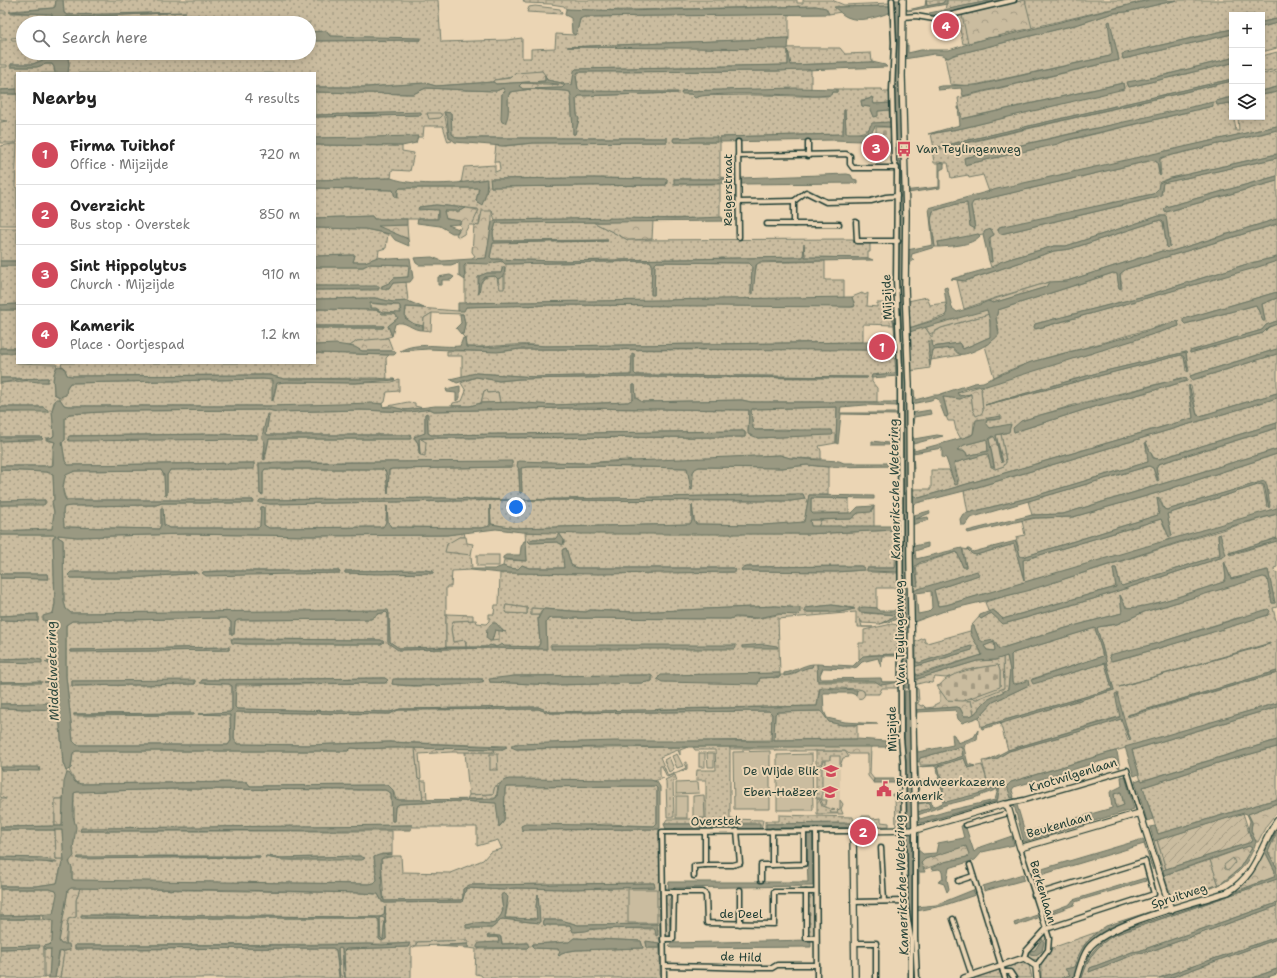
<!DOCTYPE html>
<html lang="en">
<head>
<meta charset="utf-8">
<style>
	body { margin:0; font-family:"Shantell Sans",sans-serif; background:#f2f2f2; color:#222 }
	.controls { position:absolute; right:12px; top:12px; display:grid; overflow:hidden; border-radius:0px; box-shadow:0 2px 10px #0003 }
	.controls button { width:36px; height:36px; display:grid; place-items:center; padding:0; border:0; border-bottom:1px solid #e0e0e0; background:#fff; color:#222; font:20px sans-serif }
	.you { position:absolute; left:516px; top:507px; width:14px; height:14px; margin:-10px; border:3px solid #fff; border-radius:50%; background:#1a73e8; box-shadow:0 0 0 6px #1a73e833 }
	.badge { display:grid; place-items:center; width:26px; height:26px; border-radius:50%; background:#d1495b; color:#fff; font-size:13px; font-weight:700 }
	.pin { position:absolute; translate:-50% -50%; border:2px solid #fff; box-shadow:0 1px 4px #0006 }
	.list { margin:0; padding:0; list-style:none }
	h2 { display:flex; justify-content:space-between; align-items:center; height:52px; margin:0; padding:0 16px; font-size:17px }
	h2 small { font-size:13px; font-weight:400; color:#767676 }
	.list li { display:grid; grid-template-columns:26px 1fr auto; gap:12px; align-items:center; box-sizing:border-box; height:60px; padding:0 16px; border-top:1px solid #e0e0e0 }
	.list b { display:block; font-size:15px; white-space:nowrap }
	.list p { margin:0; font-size:13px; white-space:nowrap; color:#767676 }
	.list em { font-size:13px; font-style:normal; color:#767676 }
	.icon { flex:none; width:22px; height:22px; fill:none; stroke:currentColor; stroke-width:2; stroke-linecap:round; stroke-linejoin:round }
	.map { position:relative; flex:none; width:1277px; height:978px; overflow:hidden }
	.search { position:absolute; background:#fff; box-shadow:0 2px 10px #0003; left:16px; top:16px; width:300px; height:44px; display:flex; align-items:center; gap:10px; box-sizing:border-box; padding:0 14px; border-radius:22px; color:#767676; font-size:15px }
	.panel { position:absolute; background:#fff; box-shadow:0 2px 10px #0003; left:16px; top:72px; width:300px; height:292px; border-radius:0px }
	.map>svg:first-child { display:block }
</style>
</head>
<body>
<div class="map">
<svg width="1277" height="978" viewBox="0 0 1277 978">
	<defs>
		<pattern id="grass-dots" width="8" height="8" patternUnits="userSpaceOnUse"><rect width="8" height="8" fill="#cabc9f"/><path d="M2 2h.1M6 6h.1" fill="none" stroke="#a39a82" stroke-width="1.8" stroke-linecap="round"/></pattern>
		<pattern id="forest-crowns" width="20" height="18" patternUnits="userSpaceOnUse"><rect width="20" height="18" fill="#cabc9f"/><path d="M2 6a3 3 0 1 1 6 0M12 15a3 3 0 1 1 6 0" fill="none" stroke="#a39a82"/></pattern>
		<pattern id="cemetery-stones" width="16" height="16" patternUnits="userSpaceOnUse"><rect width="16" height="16" fill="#cabc9f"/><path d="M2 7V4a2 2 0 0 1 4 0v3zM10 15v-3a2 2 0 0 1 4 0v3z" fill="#a39a82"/></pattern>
		<pattern id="garden-furrows" width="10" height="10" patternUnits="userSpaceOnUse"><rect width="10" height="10" fill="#cabc9f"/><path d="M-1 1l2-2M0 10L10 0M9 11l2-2" fill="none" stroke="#a39a82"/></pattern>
	</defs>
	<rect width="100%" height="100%" fill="#ebd5b4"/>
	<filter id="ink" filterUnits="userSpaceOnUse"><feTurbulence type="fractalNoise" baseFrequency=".025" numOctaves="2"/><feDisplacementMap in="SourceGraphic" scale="8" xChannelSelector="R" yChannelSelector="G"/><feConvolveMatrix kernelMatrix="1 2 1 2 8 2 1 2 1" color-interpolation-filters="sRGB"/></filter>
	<g filter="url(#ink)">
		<!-- built -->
		<path fill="#dac8a9" d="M816,751H840V814H817Z"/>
		<!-- grass -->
		<g fill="url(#grass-dots)" stroke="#747c6a" fill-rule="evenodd">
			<path d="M0,0H56L55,7L53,8L10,11V13L52,14L53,23H23V37L11,38L12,40H23V53H55V58L43,60L33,64H11V67H36L46,64H52L54,67L55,73H17V89L0,90V67H7V65H0V40H6V38H0V13H6V11H0Z"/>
			<path d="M63,0H438L441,42L507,40L522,38V58H531V49L555,48L556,34L575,35C579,30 577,23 582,17L789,14V38L568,47L840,48L845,54L871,53L872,62L790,65L788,50V65L576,69L572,85L547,80L542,71C525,73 511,78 494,80L493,82L436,86L425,83L368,87H315V73H68L69,64L67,53H309V41L421,40L330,36L326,31L309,32V23H81V17L167,13L67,15L64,13Z"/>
			<path d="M523,0H797V3H803V0H832L844,5L890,3V6L835,7L841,12L829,14L816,6L584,11L566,9L564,6L551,4L525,3Z"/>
			<path d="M926,0H945L943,3L927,6Z"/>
			<path d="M947,0H994L945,10Z"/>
			<path d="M1023,0H1149L963,44L957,16Z"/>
			<path d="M1177,0H1277V19L1262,22V15H1232V29L1139,50L1123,59L1232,34V58L1161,76L1127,83L1129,87L1232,63V79L934,148L931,134L963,128L1124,88L1123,83L961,119L958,98L1119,60L1116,49L1110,56L970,86L950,84L945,57L948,58L954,55L1079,24L1113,13L1126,12Z"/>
			<path d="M1277,23V48L1262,52V27Z"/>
			<path d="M1277,52V69L1262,72V56Z"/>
			<path d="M811,69V89L682,91L681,93C706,97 732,95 758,95C781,95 805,97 828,96L832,92H837V89H882L883,92H890L891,103L874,104L872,97L869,99L861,100L862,106L870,107L875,117L878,111L891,110L892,127L888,122C871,124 865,137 846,133L845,110H844L843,134L720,137V177L734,179H674L675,184H720V218L495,220L492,211L480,216L479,226L472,225L478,209L436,205L419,207V210L433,209L438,210L437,219H374L372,216L315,218V188L393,190L398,197V190L400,188H479L476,201L479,204L483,202L488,187L486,179L461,183L464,167L495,165V172L500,170L499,162H494L496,145L505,146L533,143L667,142V138H457L452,134L451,113L444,112L449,137L452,141L448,142L443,126H424L423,137L315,138V117L421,115V113L315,115V92L413,94L426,88L467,90L496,91L503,88L505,92L502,93V114L508,110V98L510,92L531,89L566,91L570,92L571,96L573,130V134H575L579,119L577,115L576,99L579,96L678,93L581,91L578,89L576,75L578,72L777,71ZM704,137L717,142H674L673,140L674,138ZM585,178L667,179V183L666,185L491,187V179Z"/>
			<path d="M1277,71V87L1262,91V74Z"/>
			<path d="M1232,81V97L1216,101L1217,105L1230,103L1232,117H1234L1236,131H1239L1238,117H1262V95L1277,92V126L989,192L983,175L969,178L968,175L951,178L948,163H934L932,149L963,144ZM1213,106L968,164L964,158L1091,129Z"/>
			<path d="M0,94H17V143H0V122L8,121L0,120Z"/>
			<path d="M1277,130V154L1171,178L1160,182L1158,189L1153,194L998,229L999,233L1001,234L1153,198L1162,192V183L1277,158V176L1166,207L1164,209L1166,212L1277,181V219L1169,252L1162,251L1067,281L1043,284L995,298L964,309L957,280L965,281L1054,251L1070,249L1160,220L1163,222L1167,247L1170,246L1166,216H1159L1066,246H1054L1009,259L991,267L989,261L992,262V261L990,237L985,231L983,234L939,242V247H935L931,220L933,211L956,204L967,203L970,226L975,228L971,206L972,202L1153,160L1157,162L1159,175H1161L1159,160L1164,157Z"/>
			<path d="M13,144H17L15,187L17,188V225H0V146Z"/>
			<path d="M315,145L402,146V151L414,153L410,171L392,170L391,178L315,180Z"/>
			<path d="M593,222L628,240L853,239L854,243H870V252H868V258L805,257L804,245V257L557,261L492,259L490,257L493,243L608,240L494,241L493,233L496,223Z"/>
			<path d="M1277,224V257L1247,264L1148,295L1039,323L1035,324L1034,327L1036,329L1277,261V292L1184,319L1183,322L1185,324L1256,305L1263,321L1265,320L1262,304L1277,298V321L1266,325L1262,330L1190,351V353L1263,333L1269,327L1277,324V349L1190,376L1199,378L1277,354V393L1200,416L1197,415L1191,386H1188L1193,418L919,498L912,496V489H931V470H949L954,482L959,481L954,463L986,454L993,468L995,469L1004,466L1006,460L1001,434L1006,433L1011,425L990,428L986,426L987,420H995L1001,416L974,423L973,434L961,439L956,430L954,421H948L946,416L948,415L943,396L960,399L971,394L973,410L983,411L981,389L984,385L1179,326L1178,321C1146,330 1115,339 1084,348C1053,356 1022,363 994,377L985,346L989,344L999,331L996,318L998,310L1113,273H1117L1119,288H1122L1120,274L1126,269ZM1186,352L1189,371H1186L1184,357L1181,355L985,405L1097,373ZM1182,378L1187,381L1090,408L1014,432L1021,421L1077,404Z"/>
			<rect x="0" y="228" width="17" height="33"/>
			<path d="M315,228L365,229L388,234L386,248L379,250L378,257L365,262H353L355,255L315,256Z"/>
			<path d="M502,261L505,264L650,261L652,264L651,294L654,295L655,264L657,262L749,263L752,266L751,293L757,263L825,261V280H844V298L465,303V264ZM502,267H505V287L498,284L497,277C484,274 481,280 478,292V277L487,273H502Z"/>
			<path d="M369,264L409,265L408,277L394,278L389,283L382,286V289H389L393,283L406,282L408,301L393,302L375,298L315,299V290H378L379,287L315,286V267H363Z"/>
			<path d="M0,266H17V304L0,305Z"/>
			<path d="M862,293L865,295L868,293L867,306L877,307V303H891V297H895V308L890,307L884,316H892L894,325L863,324V342L545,346C520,342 492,348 466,347L465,338L461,334H463L465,324L463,314L432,313L424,318L423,326L414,324L405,318L406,307L458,311L466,307L509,305H768L851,307H854L852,297Z"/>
			<path d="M927,297L930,305L946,303L947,315L909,328L908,301Z"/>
			<path d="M315,309L378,310L381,313L395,314L398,318L388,326L392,336L378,340L357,341L350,346L315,345V328H383L384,326H315Z"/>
			<rect x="0" y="310" width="17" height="38"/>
			<path d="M989,314L991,333L990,337L963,349L959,343L932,347V341L928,354L930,368L911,371L909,332L925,327L932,338V334L941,328Z"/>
			<path d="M743,348L868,350L871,353L895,358L896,373L872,375V382L877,388V402H751L742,400L642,402L636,398L635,385H633V399L628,402L553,405L500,403L498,392L487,393V390L484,391L481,403L470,406H452L453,403L462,401L466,391L461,383L476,377L499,381L520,379L634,377L867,378V377L636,375L634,373V354L632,375L535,377L476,373L462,377V356H447V351C471,350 496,354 520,349L700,350Z"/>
			<path d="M952,348L961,355L931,360L933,350Z"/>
			<path d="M0,353H17V363L57,364L53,379L54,394L59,397V399L54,402L52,410L54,435L51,438H46V440L55,442L52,466H0V441L42,440L41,437H0V412H20L43,407H0V383L49,379L48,378L17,379L15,378H0Z"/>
			<path d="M315,353L389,355L386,358L387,379L376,378L284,379L269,375L71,376L67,375L64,367L61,366L62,363H315Z"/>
			<path d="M263,379L272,380L273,401L277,383L286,382L354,383L392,382L399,379V391L387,392L385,402L382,404L272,406H68L64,405L60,399L70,383Z"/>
			<path d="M1277,398V423L1159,459L1154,458L1145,443L1149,458L1148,462L1028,498L968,513L964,491Z"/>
			<path d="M837,407L836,443L819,446L821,451V459L790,458L780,455L639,462L626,460L582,463L518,462L520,493H522L521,468L523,467L592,466L688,468L692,490L693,472L695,468L699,467L782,468L807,465L828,467V495H809L805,518L802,523L763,525L701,524H696L694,520L692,505V521L690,524L515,528L491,524L490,505V524L487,528L391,527L388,522L387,506L386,522L384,527L269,528L264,525V507H261L260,526L258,528H169L164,525L163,508H161V525L159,529L64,527L63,511L64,507L71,506L156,505L162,503H253L254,502L253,500H66L63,490L65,475L75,471L161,470L164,475L165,495H167V475L170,470L254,468V463H250L68,465L65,461L62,442L65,440V418L69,414L118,411L269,410L277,412L361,410L410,412L430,409L434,411L567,408L749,410L748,432L758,438L832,434L784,429L755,430L753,428L751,411L752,409ZM425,414H428V433L431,435L743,431L745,432V437L427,438L421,439L419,454L418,443L414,438L415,435H423L425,433ZM269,415L266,434L268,435H410L411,437L410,439H269L265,460L263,459L265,443L262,437ZM213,434L257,435V439L70,436ZM275,462H512V467L392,469L389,470L388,494L386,472L383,469H265L263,471V494H260L259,464ZM803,494L805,499L791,501L518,500ZM447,498L514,500L270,504L262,502L260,500Z"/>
			<path d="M1277,428V449L1063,514L1032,515L1028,501L1149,466L1153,468L1157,481L1159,480L1156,468L1158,464Z"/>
			<path d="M1277,454V508L1270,512L946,605L938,606L934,590L978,575L913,591V584L918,583L916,565L957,552L963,567H966L963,549L969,550L970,552L976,555L1014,544L1024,580L1023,560L1161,519L1169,536H1172L1167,514L1261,484L1263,485L1267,507L1265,481L1167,510L1164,509L1160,498H1157L1159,511L1158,515L1023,557L1020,556L1016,537L1025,535L1022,521L1036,518L1073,517L1157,493Z"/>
			<path d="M0,470L46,472L53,474L54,500L52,504L54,512L52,529L0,531V505L45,504V500L0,501Z"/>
			<path d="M811,498L849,499V513H811Z"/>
			<path d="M874,506V527H818L821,520L851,519L858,513L873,510Z"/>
			<path d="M1277,514V538L1229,553L1230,555L1277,541V567L1274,568L1275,573L1277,572V607L1273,608L1277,625V671L1128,715V717L1277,673V703L1011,782L1007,786L1015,800L921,825L917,824L916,812L921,823L997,801L1000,787L991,789L989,783V790C976,796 959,801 944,802L942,782L938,766L939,765L964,758L968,768L982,765L987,780L982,761L996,759L1009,751L1099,726L1121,719L1128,740L1131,739L1121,716L1008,750L1000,723L1114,690L1097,628L1098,627L1117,624L1144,612L1263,576L1267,578L1272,603H1275L1268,570L1231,579L1224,561L1226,578L1224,582C1207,587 1138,612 1126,608L1120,595L1122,613L1066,628L999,649L991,641L983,643L979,639L973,625H972L980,616L981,619L991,613L1003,623H1007L1093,599L1223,557L1225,555L1220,534L1218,535L1220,555L1122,586L1120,584L1116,568H1113L1116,587L1006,618L1003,619L996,612L988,611L985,602C1084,575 1179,541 1277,514ZM1268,615C1216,630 1164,648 1112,661L1121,652H1127L1158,643L1237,618Z"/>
			<path d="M896,530L895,568H868L871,572L898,573V588H877V608H872L864,613L897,615V616L880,624L862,623L860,619L862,627H873H858V624H856V612L778,619L780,673L658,677L711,682L758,684L760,678L780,677V675H792L804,668L812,667L813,664H817L818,682H898V688H882L879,694H864V691L859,689L822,687L819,690L817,706L660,709L650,711L551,712L538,707L400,709L390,712L237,709L235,707L236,685L385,683H387L385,678L202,680L201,683L229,684L232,686V710L230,712L198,714L230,715L231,741L228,745H77L73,741L66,676V625L72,621L226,618L231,622V634H234L235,622L237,620L371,619L378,614L386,612L388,614V641L398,650L491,648L546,649V623L548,619L551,618L730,619C738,616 749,620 758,618C772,617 787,613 800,608L776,606L635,612L590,610L586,612L532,608L531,615H539L538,619L540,643L538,647H496L493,645L487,647H466V641L453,643L451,629L453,621L476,620L477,623L486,624L489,621V614H494L495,605H499L500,573L734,572L736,570L734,568H577L571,565L566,548L563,549L564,568H529L522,565L518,569L508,568L503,566L504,560L527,561L525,532L806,534ZM560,534L565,543L561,544L557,542L530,543L533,539H555ZM861,566L864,570L836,572L743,571L741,570L747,567ZM506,605L527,608V614L507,613L505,609ZM832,605L854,608L840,612H805V608ZM231,639L381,640L384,642L381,644H244L234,643ZM229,647V650L70,652V650ZM649,675L652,676V681L642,683L554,685L490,682L514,676ZM395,679H483C458,684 418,689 392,684ZM72,681H87L196,682L195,684L72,686ZM194,713L193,715L74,716V714Z"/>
			<path d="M464,532L465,537H459L463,553L471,555L472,568L471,570L452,571L451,587H446V647L398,648L390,642L388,611L71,613L66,609L64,602L63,540L58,537V535L77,537L186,534L312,536L447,535ZM214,571H339L340,573L203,572ZM345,571L424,570L433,571V573H345ZM75,572H197L198,573L133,578H71Z"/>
			<path d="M0,535H56L53,539L55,604L53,613L44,622L55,623L56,659L45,662C52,667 62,666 55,681L44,682L56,683L57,700L52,703L0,704V683L41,682H0V662H19L30,658L0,659V620L38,621V614L0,616V578L48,579L47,574H0Z"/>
			<path d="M892,624L898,625L897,654L869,655L859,659V643H864V630Z"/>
			<path d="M1095,628L1103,656L1032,679L1058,677L1105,663L1112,689L981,727L979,717L993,702L1029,685L1012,683L1011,655L1013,653Z"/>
			<path d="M970,631L982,655L916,675L913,667L972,650L969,647L919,663L916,662V647L913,643L924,638L925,642L927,643Z"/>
			<path d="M1007,656L1010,670L1008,689L986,701L974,714L971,701L964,700L969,698L977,699L1004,681L1003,657Z"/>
			<path d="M1277,707V740L1141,781L1132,750Z"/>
			<path d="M0,708L57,710L59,713L63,763L67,773L63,799H55V826L0,827V799H6L0,797Z"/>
			<path d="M538,709L550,713L770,711L772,713V740L515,744L511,745L516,749L688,747L680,750V755L678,750L660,757L668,776L686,768L684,763L687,762V769L667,777L662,766H660V777L664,778L654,781L506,780L496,786L493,794L469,795L465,752H494V749H503L506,746L389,742L308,745L237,744L234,739L235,714L236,712L390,714L398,710Z"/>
			<path d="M822,711L829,722L842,725H857V739L774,740L775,714L777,712Z"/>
			<path d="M693,747H730V819L763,820L761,830L759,829L760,823L664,824L667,819H706V780H696L697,770H716L715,750H695Z"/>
			<path d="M959,747L962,748L963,757L936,765H920V762L916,761L920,758Z"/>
			<path d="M1277,747V799L1158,834L1143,787L1221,762Z"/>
			<path d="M351,748H415L418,779L421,778L423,800H396L393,790L388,785L250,786L247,782L80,784L75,782L69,770L71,768L73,753L75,751H348Z"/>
			<path d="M816,751H845L849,757L843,758L840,766V756H830V760H822V763L816,766Z"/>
			<path d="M823,761H826V766L822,767V800H827L826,805H823L820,798H816V768H820Z"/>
			<path d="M675,775L677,781H673L674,817H667L666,781L665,780Z"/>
			<path d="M655,786L657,788V823L654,826L606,824L522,830L659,829L660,945L659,943L646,942L647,948H660V978H483L481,975L475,974L476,949L468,948V940L416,942V946L411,948V978H345L344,951L346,949L408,947L409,944L75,945V949L333,948L336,950L339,978H60L63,951H66L68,919L76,917V899L80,888L361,893L378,894L382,902L385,903L462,902L466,888L505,890L506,889L515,888L570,889L654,887V883L470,885L463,889V898L461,900L384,901L381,859L392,856H401L402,872L450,873L483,860L490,852L502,849L498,840L477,846V827H412V825L153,828L80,831H392V854H383L374,857L377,880L374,883L369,884L79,881L72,880V868L69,862C78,840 73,817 74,793L77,792L173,789L385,790L391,793L392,821H394L395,807L399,804L460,801L497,803L500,826L504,821L505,789L506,787ZM157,856H260V857L77,858ZM267,856L281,858L360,856L364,859L292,860L265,857ZM506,894L508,904L505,918L537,919L536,906L538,894L540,923L502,919L492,928H467L466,925L477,923L490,924L495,923L502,915L503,909L501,898ZM385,907L386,939L380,940L379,920L376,918H82V915L380,917L385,915ZM543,920H561L578,925L657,924L655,929L603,928L575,932L572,930L570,925H544ZM487,937H501L502,944L528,943L527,948L478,949L499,942L498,937ZM574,938L641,941L643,948L576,950L564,952L559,956L560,952L558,949L534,948L532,946L533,944L569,942Z"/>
			<path d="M897,791L902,793L903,826L900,828L896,826L895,796H892V794H897Z"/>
			<path d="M817,799H819L822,806L835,810L830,811L831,813H838L837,810L840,809V800L843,804L841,809L843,814H817Z"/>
			<path d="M929,802L931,808L918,812L917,804Z"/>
			<path d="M779,815L853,817L854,823L766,824L767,829L765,830V821H779Z"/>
			<path d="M861,816H870L872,819L881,818V822L889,823V826L863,827Z"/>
			<path d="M0,830H55L56,859H64V862L62,863L57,883L36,886H0V860L39,861L54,864L41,858L0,857Z"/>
			<path d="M1277,832V868L1268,852Z"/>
			<path d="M1210,860L1219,885L1172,899L1164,875Z"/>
			<path d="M1277,879V903L1139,951L1132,952L1090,968L1089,972L1138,953L1151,951L1277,906V937L1159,978H1082C1087,958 1096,946 1114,935Z"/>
			<path d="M0,889H49L56,891L58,894L53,914L0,916Z"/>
			<path d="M810,894L814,898V933L811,936L808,934V896Z"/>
			<path d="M0,919L53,920L52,942L49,945L44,946L45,978H0V949L39,948L40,946H0Z"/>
			<path d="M1097,932L1084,945L1074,967L1066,970L1070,975L1061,978H1041V965L1052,948Z"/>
			<path d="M1043,935L1047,936C1049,945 1045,955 1036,960L1028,958L1029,951Z"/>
			<path d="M1277,939V969L1253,978H1169Z"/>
			<path d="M1020,963L1029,965L1032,978H1016L1012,971L1005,968Z"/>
			<path d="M999,970L1002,978H974L996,971Z"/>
		</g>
		<!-- forest -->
		<g fill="url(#forest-crowns)" stroke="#747c6a">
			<path d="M1025,0L1032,28L968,43L962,15Z"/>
			<path d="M535,6L560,9L562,14L527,12L529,7Z"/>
			<path d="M65,17H80V23H64L63,20Z"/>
			<path d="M542,71L545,75V81L496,84L493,82L494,80L511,78L516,73Z"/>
			<path d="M522,83L565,85L562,88L523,89L519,86Z"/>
			<path d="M427,113H440L442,116L440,118L429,119Z"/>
			<path d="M466,208L479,210L472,225H469L464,234L459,237L456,235L461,227L459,224L461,223L445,218L444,211H459Z"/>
			<path d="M482,211H492V222L486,259L472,258L475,256L472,252L474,225L479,226Z"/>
			<path d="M653,221L652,239L628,240L593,222Z"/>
			<path d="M379,225H407L408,239L380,228Z"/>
			<path d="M502,276H504V289H500L498,279Z"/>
			<path d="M1049,282L1047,287L993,303L988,301Z"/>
			<path d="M370,303C375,304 393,306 399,305L400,306V314L381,312L370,308Z"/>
			<path d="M985,309L987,310L989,314L941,328L930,334L925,327Z"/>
			<path d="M432,313L431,331L423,330L424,318Z"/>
			<path d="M388,338L393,351H362L350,346L357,341Z"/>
			<path d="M984,385L981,389L983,411L981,414L976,416L973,410L971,394L961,396L957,393Z"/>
			<path d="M487,390L488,393L498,392L500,403H481L484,391Z"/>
			<path d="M408,402L415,403V406L423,408C409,413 397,407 383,407Z"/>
			<path d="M1001,434L1006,462L1004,466L995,469L989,439L995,436L1003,462L996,435Z"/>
			<path d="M421,438H427L421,439L426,442L425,456L420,455L419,439Z"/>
			<path d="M987,439L988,451L967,456L964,450H957L964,445Z"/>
			<path d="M810,520H821L818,527L811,526Z"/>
			<path d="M459,537H466L467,543L473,544L471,555L445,552L447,544Z"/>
			<path d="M506,605L527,608V614L507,613L505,609Z"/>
			<path d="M531,608L543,609L539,615H531Z"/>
			<path d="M446,614L473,615V620L453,621L451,629L453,642L465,640L466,647H446Z"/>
			<path d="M498,629L499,631V640L492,641L494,631Z"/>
			<path d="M994,642L995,651L987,650L984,646Z"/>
			<path d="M1003,657L1004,688L977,699L969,698L1000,686V671L998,665L972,669L946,678L935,677L932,683L925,682L914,685V680L977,661L995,660Z"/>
			<path d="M916,688L918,689L919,702L917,703L921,706L923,705L926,708L934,707V705L940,702V691H942L947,700L971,701L974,714L971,716H964L960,708L957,707L915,710Z"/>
			<circle cx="860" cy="694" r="4.5"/>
			<path d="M871,746L870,774L874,779L873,782L868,776V754H849L845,751H775L774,749H730V747Z"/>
			<path d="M415,748L494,749L495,752H451L419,754L421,778L418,779Z"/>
			<path d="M490,754H497L498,770H490Z"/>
			<path d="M421,781H426L427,800H423Z"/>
			<path d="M495,786H498L496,798L467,799L469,795L493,794Z"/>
			<path d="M1121,792L1124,806L1116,808L1114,794Z"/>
			<path d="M55,799H63L62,826H55Z"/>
			<path d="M1277,803V812L1266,826L1258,842H1256L1251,831L1252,822L1248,814Z"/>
			<path d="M55,830H62L64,859H56Z"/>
			<path d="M1157,840L1166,869L1163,870L1154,841Z"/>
			<path d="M964,846L967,848L969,854L967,857L944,862L925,869L922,867L921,863L925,859Z"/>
			<path d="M1249,846L1252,848L1239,869L1219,885L1210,860Z"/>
			<path d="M1264,850L1275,871L1274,877L1231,893C1248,884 1257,868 1264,850Z"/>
			<path d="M71,888H80L76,900V917L68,919L65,944H61L59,941L68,890Z"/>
			<path d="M669,894L671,897L669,900L670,937H665V896Z"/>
			<path d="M382,917L385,918L383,940L381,939L380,918Z"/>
			<path d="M468,940V944L416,946V944L418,942Z"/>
			<path d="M340,948L342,949L343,978H340L338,949Z"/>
			<path d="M44,949H51L49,978L44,977Z"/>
			<path d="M60,951L64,953L60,977L55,978Z"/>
		</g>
		<!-- cemetery -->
		<g fill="url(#cemetery-stones)" stroke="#747c6a">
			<path d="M876,127H892V142L876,143Z"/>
			<path d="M998,665L1000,671V687L962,701L947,700L937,686L940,685C950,671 981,667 998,665Z"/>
		</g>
		<!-- garden -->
		<path fill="url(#garden-furrows)" stroke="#747c6a" d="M1243,813L1250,835L1253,840L1252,842L1166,869L1157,840Z"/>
		<!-- pitch -->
		<g fill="#cabc9f" stroke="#747c6a">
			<rect x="477" y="555" width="22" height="11"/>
			<path d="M770,751V809H734L733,752Z"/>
			<rect x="699" y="753" width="6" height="14"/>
			<path d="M707,753H714V767H708Z"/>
			<path d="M677,754L683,766L677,768L672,756Z"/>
			<path d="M812,754L813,810H777V755Z"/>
			<path d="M669,757L674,769L669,772L664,760Z"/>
			<path d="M698,782L699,793L676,794V783Z"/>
			<path d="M704,795L705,818H693V796Z"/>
			<rect x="676" y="796" width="11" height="22"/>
			<path d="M1233,858L1235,863L1229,870L1225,869L1224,865Z"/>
			<rect x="628" y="889" width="29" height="34"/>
		</g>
		<!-- water -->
		<g fill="#9a9982" stroke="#697463" fill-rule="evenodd">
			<path d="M56,0H63L64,13L67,15L186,12L82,17L81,23H80V17H65L63,20L64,23H53L52,14L9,12L53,8L55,7Z"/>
			<path d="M895,0H900L899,104L903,191L939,187V162L944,163V168L940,170V188L908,193L902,272L907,383L909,688H905L902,529L904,484L902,360L897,285L899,250L900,175L896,135L894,77L896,42Z"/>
			<path d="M905,0H906V8L908,10L925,6L926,0L927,6L943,3L945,0H947V4L908,11L905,10Z"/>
			<path d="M994,0H1005L938,15H929V13Z"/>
			<path d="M1149,0H1177L1126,12L1113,13L1079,24L954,55L948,58L943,55L934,54L904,59L906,45H908V53L921,50H949L987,38L1004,36Z"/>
			<path d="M816,6L826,8L829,14L584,17L580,19L577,32L575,35L572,33L571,18L565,15L566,9L623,11Z"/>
			<path d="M890,6L891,12C878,17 860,23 847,17C842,15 838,10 834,7Z"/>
			<path d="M1277,19V23L1262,27V22Z"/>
			<path d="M1110,21L1119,60L963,96L961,88L938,90L937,87L941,86L978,85L1110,56L1112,53L1108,22Z"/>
			<path d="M1232,29V34L1123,59L1122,54Z"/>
			<path d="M326,31L330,36L421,38V40L309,41V32Z"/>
			<path d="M789,38L788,49L567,47Z"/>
			<path d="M788,50L791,65L872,62L885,65L887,67L777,71L578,72L576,76L578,89L581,91L678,92V93L579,96L576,99L577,115L579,119L575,134H573V130L571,96L570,92L566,91L531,89L510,92C505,101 512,112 505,123L502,122L501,119L502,93L505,92L503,88L496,91L467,90L426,88L413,94L315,92V87H368L425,83L436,86L493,82L496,84L545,81V75L547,80L572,85L574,71L576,69L788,65ZM522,83H548L565,85L562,88L523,89L519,86Z"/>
			<path d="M55,53H67L69,64L68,73H55L54,67L52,64H46L37,67H11V64H33L43,60L53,59Z"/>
			<path d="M1232,58V63L1129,87L1127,82L1161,76Z"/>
			<path d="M1232,79V81L934,150V148Z"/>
			<path d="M1123,83L1124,89L963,128L928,134L960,125L958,107H959L962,119Z"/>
			<path d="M1277,87V92L1262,95V91Z"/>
			<path d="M796,88L837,89V92H832L831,95L817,96C799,95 705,91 695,98L691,94H681L682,91Z"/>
			<path d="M17,89V94H0V90Z"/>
			<path d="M872,97L874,104L891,103L892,121L891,127L875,126L870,136L861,141L834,140L720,142V137L843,134L844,110H845L846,133H863L867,132L872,123L890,122L889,110L878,111V116L874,117L870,107L862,106L861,101L869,99Z"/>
			<path d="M1232,97V109L1230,103L1217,105L1216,101Z"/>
			<path d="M1213,102V106L1067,140L1058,144L968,164L965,165L964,158Z"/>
			<path d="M421,112V115L315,117V115Z"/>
			<path d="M444,112L451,113L452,134L457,138H667V142L533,143L502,146L455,142L449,137L447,118Z"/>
			<path d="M1277,126V130L1160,158V176L1157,162L1153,160L973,202L971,206L975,229L970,226L967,203L957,204L933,211L931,220L935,247L912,254L911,258L914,260L910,263L907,270V250L933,245L929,208L997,189Z"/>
			<path d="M418,136L416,143L402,146L315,145V138Z"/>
			<path d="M704,137H717V142H674L673,140L674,138Z"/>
			<path d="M1277,154V158L1163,183L1161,195L1153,198L1001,234L998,231L999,227L1153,194L1158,189L1159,183L1171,178Z"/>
			<path d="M847,174L851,175L853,179L857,180V183L741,184V178Z"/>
			<path d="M1277,176V181L1166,212L1164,209L1166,207Z"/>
			<path d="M391,178C416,187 460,184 487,179L486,194L482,205L476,201L479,188H400L398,190L397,198L395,197L393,190L315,188V180Z"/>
			<path d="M585,178L667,179V181L666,185L491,187L490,179Z"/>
			<path d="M674,179H734L735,182L734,183L674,184Z"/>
			<path d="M436,205L466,208L459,211H444L446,219L461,221L459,224L448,225L459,229L457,233H452L440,226L417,223L418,219H438V210L418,209L419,207Z"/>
			<path d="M372,216L374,219H407V225L378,226L408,239L409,246L395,240L390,234L365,229L315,228V218Z"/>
			<path d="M1159,216H1166L1170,246L1168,248L1167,247L1163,222L1160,220L1070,249L1054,251L965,281L951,279L994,267L1000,262L1009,259L1054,246H1066Z"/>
			<path d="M722,217V219H732V221L496,223L493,233L494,241H608L493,243L490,257L492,259L557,261L803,257L804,244L805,257L868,258L873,260L760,262L756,265L753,294L751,293L752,266L749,263L657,262L655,264L654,295H651L652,264L650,261L505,264L502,261L488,264L467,263L464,266L465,280L459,276V262L451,265H419L416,263L414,258L432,257L442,261L486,258L492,222L495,220L623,218L675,219Z"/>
			<path d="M1277,219V224L1126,269L1120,274L1121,289L1119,288L1117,274L1113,273L998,310L996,318L999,334C996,341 967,357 959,354C956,353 956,350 952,348L933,350L930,366L928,341H932L933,347L959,343L963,349L990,337V321L987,310L909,332V328L946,317L947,309L944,288L947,287L952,308L957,312L979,305L988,301L993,303L1046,287L1049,282L1067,281L1162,251L1169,252Z"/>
			<path d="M991,229L994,235L990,237L989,240L992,262L989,261L983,235L985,231Z"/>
			<path d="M978,234L980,236C971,246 952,246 939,247L938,242Z"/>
			<path d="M355,255L353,262H365L378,257L389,259L410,258L413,278L410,282L393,283L389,289H381L382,286L389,283L394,278L408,277L409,265L369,264L363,267H315V256Z"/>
			<path d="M1277,257V261L1255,268L1035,329L1034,327L1035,324L1039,323L1148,295L1247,264Z"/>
			<rect x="0" y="261" width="17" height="5"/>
			<path d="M503,267H505L504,276L498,279L495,276L485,277L481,282L479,293L478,292L479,276L487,273H501Z"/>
			<path d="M450,275L454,277L451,280H442V285H438V277Z"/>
			<path d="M315,286H379V289L315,290Z"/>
			<path d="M1277,292V298L1262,304L1265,321H1263L1256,305L1185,324L1183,322V319Z"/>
			<path d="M852,297L855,306L851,307L552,305L466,307L464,311H458V303Z"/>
			<path d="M375,298L393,302L408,301L424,308L406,307L405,318L414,324L423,326V330C412,331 405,319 395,324L392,336L388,326L398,318L395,314H382L378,310L315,309V299ZM370,303L399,305L400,306L401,313L382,312L376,308H370Z"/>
			<path d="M17,304V310H0V305Z"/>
			<path d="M890,307L895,308L897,337H895L893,317L884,316L882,313L883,309Z"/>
			<path d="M460,314H463L465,324L463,334H461L456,328L461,323Z"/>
			<path d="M1178,321L1179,326L1170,329L986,386C978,385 964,388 957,393L959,396L971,394L960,399L943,397L948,416L945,417L938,399L935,398L931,400L911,404V386L914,389L915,400L934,395H938L974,383L983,382L1031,362L1131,336Z"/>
			<path d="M1277,321V324L1269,327L1263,333L1190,353V351L1262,330L1266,325Z"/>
			<path d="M315,326H384L383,328H315Z"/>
			<path d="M463,338H465L466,347C492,349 519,344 545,346L869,342L868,350L520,349L497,352L428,349L400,351C418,341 440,348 460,346Z"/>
			<path d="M336,344L355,347L362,351H395L396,353L394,355L315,353V345Z"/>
			<rect x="0" y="348" width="17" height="5"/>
			<path d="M1277,349V354L1199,378L1192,380L1190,376Z"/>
			<path d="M1186,352L1188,372L1184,357L1181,355L985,405L1097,373Z"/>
			<path d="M632,353L634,354V373L636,375L868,377L867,378L634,377L520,379L499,381L476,377L457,383L450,379L476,373L535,377L631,375Z"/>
			<path d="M895,359H898V376L871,378L872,375L896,373Z"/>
			<path d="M58,366L64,367L67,375L71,376L269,375L284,379H394L395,380L354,383L286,382L277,383L272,401V380L263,379L70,383L67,387L66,395L60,397L54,394C54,385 51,374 58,366Z"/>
			<path d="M0,378H15L17,379L48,378V382C38,383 28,380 19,380C14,380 7,383 0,383Z"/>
			<path d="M1182,378L1187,379V381L1090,408L1014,432L1013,428L1021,421L1040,415Z"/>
			<path d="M633,385H635L636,398L642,402L742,400L751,402H898V406L865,405L841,407L840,413H899L897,423V415L841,414L838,444L836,443L837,407L752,409L751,411L753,428L755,430H832L833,434L832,435L758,438L748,434L749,410L567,408L434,411L430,409L410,412L361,410L277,412L268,410L118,411L69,414L65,418V440L62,442L65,461L68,465L254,463V469L170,470L167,475V495H165L164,475L161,470L75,471L66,475C63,483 61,492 66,500H253V503H162L156,505L71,506L64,507L63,511L64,527L159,529L161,525V508H163L164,525L169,528H258L260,526L261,507H264V525L269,528L383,527L386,522L387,506L388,522L391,527L481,528L490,526V505L491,524L515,528L690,524L692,521V505L694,520L696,524L763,525L804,522L809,495L874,496V499L811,498V512L813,514L852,513L858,507L874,506L871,512L858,513L851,519L810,520L811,526H897L896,530L806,534H582L522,532L496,529L447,535L312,536L186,534L77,537L58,535V537L63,540L64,602L66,609L71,613L385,610H388L389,614L390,642L399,648L487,647L490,645L496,647L502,644L504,646L538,647L540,643L538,619L543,609L586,612L590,610L635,612L776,606L800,608V613L798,615L778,614L758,618L735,617L730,619L551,618L548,619L546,623L547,649L491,648L398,650L388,643V614L386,612L378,614L371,619L238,620L235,622L234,634H231V622L226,618L72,621L66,625V676L73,741L77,745H228L231,741L230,715L198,714L230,712L232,710V686L229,684L200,683L202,680L385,678L388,680L385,683L236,684L235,707L237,709L390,712L400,709L538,707L551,712L817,706L820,688L857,690L856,695L851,693H823L824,711L827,718L845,722L878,724L842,725L829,722L821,711L777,712L775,714L774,740L857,739L886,741L887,747H607L516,749L511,747L515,744L615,741H771L772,714L769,711L550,713L538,709L398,710L390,714L236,712L235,714L234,739L237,744L308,745L389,742L507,747L503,749C471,748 438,749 406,748C388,747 369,750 351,748L348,751H76L73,753L71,768L66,771L63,763L59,713L57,710L0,708V704L52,703L57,700L56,683L44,682L55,681L57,674L54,665L45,662L56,659L55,623L43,620V616L53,613L55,604L53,539L56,535H0V531L52,529L54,512L52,501L54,500L53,474L46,472L0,470V466H51L53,465V448L55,442L46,439L53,437L54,435L52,410L56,399H60L64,405L68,406H272L373,403L382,404L383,407H393L405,410L435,406H470L481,403L513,402L553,405L628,402L633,399Z"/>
			<path d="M1189,385L1197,415L1200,416L1277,393V398L964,491L913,504V507H911L912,495L919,498L1193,418Z"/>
			<path d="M460,386V398L456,401V393L447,392L446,389Z"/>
			<path d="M0,407H43L48,410V412H0Z"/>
			<path d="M930,410L931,414L914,417L912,430V413Z"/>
			<path d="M427,413L428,433L431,435L743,431L745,432V437L421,438L419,439L420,455L418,443L414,437L425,433V414Z"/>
			<path d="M267,414H269L266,434L268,435H410L411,437V439H269L264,460L265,443L262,437Z"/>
			<path d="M1001,416V419L987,420L986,423L990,428L1011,424L1009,432L996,435L1002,463C997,455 999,441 993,436L989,439L994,467H991L988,455L986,454L954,463L958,484L955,485L946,458L942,457V448L913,453L914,469H912V449L914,448V451L970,436L973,434L976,420ZM987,439L988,451L967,456L966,452L957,450L964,445Z"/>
			<path d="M1277,423V428L1158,464L1156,468L1158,481L1153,468L1149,466L970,518L965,525H961L960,519L963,514L1028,498L1148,462L1146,442L1153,458L1159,459Z"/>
			<path d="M213,434L257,435V439L69,441L68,438L69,436Z"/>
			<path d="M912,435L914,439L937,435L943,436L913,444H911Z"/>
			<path d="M0,437H41L43,439L0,441Z"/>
			<path d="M872,441L896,444H897L898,451L897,445H872Z"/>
			<path d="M1277,449V454L1157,493L1073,517L1033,518L968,533L967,531L1032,515L1063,514Z"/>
			<path d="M780,455L790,458L839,461L844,463H897L898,464V477L897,466L828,467L807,465L782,468L699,467L695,469L693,472L692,490H691L687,468L592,466L528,467L521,468L522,493H520L519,469L517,466L518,461L582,463Z"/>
			<path d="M512,461V467L392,469L389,470L388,494L386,472L383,469H265L263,472V495L260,494L259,463Z"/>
			<path d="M1264,481L1267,486L1270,506L1269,508L1264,485L1261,484L1167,514L1172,536L1169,537L1161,519L1023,560L1024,580L1014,544L976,555L972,554L967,549H969L973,552L1016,541L1020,556L1023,557L1158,515L1159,511L1157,498L1158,497L1164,509L1167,510Z"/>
			<path d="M803,494L805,499L791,501L518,500Z"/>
			<path d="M447,498L514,500L270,504L259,503V501L260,500Z"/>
			<path d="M45,500V504L43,505H0V501Z"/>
			<path d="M1277,508V514L1217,530L1027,591L947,610L914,622L913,591L918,589L977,571L979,575L934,590L938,606L946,605ZM931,591L932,608L928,612L918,614L916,593Z"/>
			<path d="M911,511H913L914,515L929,511L930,513L916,519L928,517L929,520L911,525Z"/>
			<path d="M559,534L564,540L563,545L557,542L530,543L528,541L533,539H555Z"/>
			<path d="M1220,534L1226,555L1223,557L1093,599L1007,623L1003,624L991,613L981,619L979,617L980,615L993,610L1003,619L1006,618L1116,587L1113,568H1116L1120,584L1122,586L1220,555L1218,535Z"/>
			<path d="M1277,538V541L1229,554V553Z"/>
			<path d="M524,541H526L527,561L503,559V557L506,555H520L521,547Z"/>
			<path d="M914,542V546L928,543V547L915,551L916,559L962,548L966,567H963L957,552L921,562L915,566L918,586L914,585L912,543Z"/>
			<path d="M566,548L571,565L577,568H734L736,570L735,572L600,574L500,573L471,570L470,569H495L503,566L508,568L518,569L522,565L529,568H564L562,550Z"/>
			<path d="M898,554L899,572L867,571V568H895Z"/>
			<path d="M1224,561L1231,579L1268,570L1275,603H1272L1267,578L1263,577L1144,612L1117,624L1098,627L1097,628L1114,690L982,729L981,727L1112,689L1105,663L1033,684L1031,680L1103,656L1095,628L1013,653L1011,655L1012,683L1015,685L1028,680L1029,685L993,702L979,717L962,723L958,719L956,710L917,712L916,717H914L915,710L957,707L960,708L964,716C977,718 979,706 987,700C994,696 1002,693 1008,689L1010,670L1007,656L995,660L977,661L914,680L915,671L917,676L982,655C981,646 967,637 971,626H974L979,639L983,642L994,640L999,649L1066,628L1122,613L1120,595L1126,607C1138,612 1207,587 1224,582L1226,578ZM994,642L995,651L987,650L984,646Z"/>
			<path d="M861,566L864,568V570L836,572L743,571L741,570L742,568L747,567Z"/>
			<path d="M424,570L433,571V573L378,574L345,573V571Z"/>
			<path d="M226,571H339L340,573L206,576L202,573L203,572Z"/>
			<path d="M71,572H197L198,573L133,578H71L68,575Z"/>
			<path d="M0,574H47L48,579L0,578Z"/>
			<path d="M832,605L855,609L840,612H805V608Z"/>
			<path d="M864,607L877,608L879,611H893L899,608V619L880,624L897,615L859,612V608Z"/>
			<path d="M1268,609L1270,611L1268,615C1216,631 1164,648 1111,661L1109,655L1158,643Z"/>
			<path d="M38,614V621L0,620V616Z"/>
			<path d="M492,623H496L503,631L506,632L495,630L492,641H490L486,638L487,629Z"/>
			<path d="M898,628L900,656H882L881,667L878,658L862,662L857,667L850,669L823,668L820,675L821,679L881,678L882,682H900L881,685L875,681H818L817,664L853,666L863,656L897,654Z"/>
			<path d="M231,639L381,640L384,642L381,644H244L232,643Z"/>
			<path d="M1270,643V644L1119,687Z"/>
			<path d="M764,644L777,646L778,648H742V646Z"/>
			<path d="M551,645H736V647L735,649H551Z"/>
			<path d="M971,646L973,647L972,650L913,667V650L915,647L916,662L919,663Z"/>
			<path d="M229,647V650L70,652V650Z"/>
			<path d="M30,658L42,660V663L0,662V659Z"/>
			<path d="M813,664L812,667C802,668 794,675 784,676V673C795,672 802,665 813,664Z"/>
			<path d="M1277,671V673L1127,716L1128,715Z"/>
			<path d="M780,673V677L760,678L758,684L662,682L657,679L661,675Z"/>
			<path d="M649,675L652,676V681L642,683L554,685L490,682L489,679L514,676Z"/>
			<path d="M393,679H481L484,681C474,686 406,687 392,684Z"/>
			<path d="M195,680V684L72,686V681Z"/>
			<path d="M41,681V683H0V682Z"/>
			<path d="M905,691H909L910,714L915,978H913L912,937L908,898L904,731Z"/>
			<path d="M1117,693L1130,740L1121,719L1099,726L1009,751L996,759L987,761L1008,750L1120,717L1115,694Z"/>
			<path d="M1277,703V707L1132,750L1139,774L1134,776L1125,747Z"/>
			<path d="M194,713V715H74V714Z"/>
			<path d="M978,730L977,740L965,744L964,748L968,764L975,766L968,768L964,758L938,766L942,783H919L918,803L931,801L932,807L943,803L941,786H943L944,801L946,802L985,792L988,790L987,783H989L991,789L1000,786L997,801L921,823L918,822L915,767L936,765L963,756L962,748L959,747L920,758L919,762L916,761L915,737L918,752L953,745L952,734L954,735L958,743L974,737ZM934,766L937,768L939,778L933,781H919L918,767ZM998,789L995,800L951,810L920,819L918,815L945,805L974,798ZM929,802L930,808L918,812L917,804Z"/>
			<path d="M1277,740V747L1221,762L1143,787L1153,819L1147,821L1135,781L1141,779L1142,781Z"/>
			<path d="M1115,751L1117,752L1120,768L1118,767L1116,759L1112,758L1014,787L1012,790L1014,797L1011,798L1007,786L1011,782Z"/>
			<path d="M0,767H39L40,771L1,770Z"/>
			<path d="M67,773H69L75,782L81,784L247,782L250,786L388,785L393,790L394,798L399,800L494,799L497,797C498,788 498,781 509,779L651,780L657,782L660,787V828L658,829L522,830L521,826L525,824L654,826L657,823V788L655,786L506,787L505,789L504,821L499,827L496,803L460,801L399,804L395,807L394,821H392L391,793L385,790L173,789L77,792L74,793L73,816L76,827L73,849L74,856L69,862L72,868V879L74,880L369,884L374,883L377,880L374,857L379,855L392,854L391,857H384L381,859L382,889L384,901L461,900L463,898V889L469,885L654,883L655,887L570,889L515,888L506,889L505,890L466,888L462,902L385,903L382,901L378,894L361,893L236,890L71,888L68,890L59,941L61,944H69L70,950L59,952L55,978H49L51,949H44V946L49,945L52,942L53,921L43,919V915L53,914L57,894L56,891L49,889H0V886H36L57,883L62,863L64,862L62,830H0V827L62,826L64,782Z"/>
			<path d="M1125,776L1134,809L1024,842L1014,805H1017L1025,832H1027L1112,808L1110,792L1122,786L1121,777ZM1121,792L1124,805L1116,808L1114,794Z"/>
			<path d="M874,779H899L897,783H873Z"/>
			<path d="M1277,799V803L1248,814L1252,822L1251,831L1256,842C1245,875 1225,884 1195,894C1188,896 1179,901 1171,901L1223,883L1239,869L1252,848L1249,846L1164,875L1163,870L1252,842L1253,840L1248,830L1250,821L1247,814L1244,813L1154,841L1150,827L1155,826L1158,834Z"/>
			<path d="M854,823L853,828H766V824Z"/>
			<path d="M664,824H760V829H666Z"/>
			<path d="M412,825L411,830L80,831L81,828Z"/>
			<path d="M965,825L974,852L980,847L1012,836L1014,845L982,852L975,860L949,868L947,879L949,889L947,892L944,884L938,882L943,879L942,871L939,869L932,870L931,868L944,862L967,857L969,854L966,846L925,859L921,863L925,872H919V884H916V848L923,854L936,853L938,843L964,838L961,826Z"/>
			<path d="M1277,829L1268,852L1277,868V879L1114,935C1096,946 1088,958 1082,978H1080C1086,956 1097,943 1116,932L1224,897L1274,877L1275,871L1265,851Z"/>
			<path d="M808,833H811L813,836V886L668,888L669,882H808L806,835Z"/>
			<path d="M1143,839L1153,870L1144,844L1034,877L1032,872Z"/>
			<path d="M266,856L281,858L360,856L365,858L362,860H282L265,857Z"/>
			<path d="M0,857L41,858L56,861L57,863L0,860Z"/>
			<path d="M78,857L260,856L261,857L78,859Z"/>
			<path d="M1023,874L1024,880L984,891L983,886Z"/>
			<path d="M1145,878L1146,881L1084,899L1075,902L1074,905L1047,915L1046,913L1070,904L1073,900Z"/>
			<path d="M973,890L975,895L942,906L917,911L916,907L936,905Z"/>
			<path d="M504,893L508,897L505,918L537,919L536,906L538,894L540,923L502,919L492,928H466V925L477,923L490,924L495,923L501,915L503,910L501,895Z"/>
			<path d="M1277,903V906L1151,951L1138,953L1089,972L1090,968L1132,952L1139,951Z"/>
			<path d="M385,907L386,939L382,941L379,939V920L376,918H81V915L380,917L384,915ZM382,917L385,919L383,940L380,937V918Z"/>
			<path d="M1155,910L1154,912C1111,927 1086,928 1073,978H1061L1070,975L1065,969L1074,967C1080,948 1089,937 1106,926Z"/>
			<path d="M40,915V919H0V916Z"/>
			<path d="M1037,915L1038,918L1015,926L1014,923Z"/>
			<path d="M543,920H561L578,925L657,924L658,935L656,936L655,930L653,928L591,929L586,931L573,932L570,925H544Z"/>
			<path d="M488,935L500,936L502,944L527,943L529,946L527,948H477V946L479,943L499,942L498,937H487Z"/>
			<path d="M1277,937V939L1169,978H1159Z"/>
			<path d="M574,938L641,941L643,948L576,950L564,952L559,956L558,955L560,952L558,949L534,948L532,946L533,944L569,942Z"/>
			<path d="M1042,939L1044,942L1042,951L1036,955L1030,954V951L1035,950Z"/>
			<path d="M811,940V947L671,948L669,946L671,943Z"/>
			<path d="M646,941L659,943L660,948H647Z"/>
			<path d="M410,943L408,947L346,949L344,951L345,978L342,949L340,948L338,949L340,978L336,950L333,948L75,949V945H318L368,944L382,945Z"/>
			<path d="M468,944V948L436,946Z"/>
			<path d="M40,945L39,948L0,949V946Z"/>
			<path d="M1277,969V974L1265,978H1253Z"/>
		</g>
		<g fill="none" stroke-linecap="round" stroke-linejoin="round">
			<!-- street casing -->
			<g stroke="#1f3d34" stroke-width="7">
				<g id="street">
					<path d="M892,0L894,42L892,91L894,161L897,171L896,280L900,368L901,738L903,761L905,901L911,938V978"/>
					<path d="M903,17L916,16L934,19L1014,0"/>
					<path d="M738,142L739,237"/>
					<path d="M808,142V156"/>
					<path d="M738,156L846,154L850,156V164L853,168H897"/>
					<path d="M739,202L794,201"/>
					<path d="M856,222L857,241H898"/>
					<path d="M767,224H839"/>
					<path d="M794,224V201L806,192L826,202L871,201L886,197L897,196"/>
					<path d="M1004,804L1024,800L1127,770L1140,813"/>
					<path d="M966,825L1005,814"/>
					<path d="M915,830V937L917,978"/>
					<path d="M772,831V865L804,864V831"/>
					<path d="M816,831L817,978"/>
					<path d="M705,832V865H733L740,863L737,831"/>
					<path d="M881,848L884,901"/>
					<path d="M1020,848L1049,938L1048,950L1036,966"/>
					<path d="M970,865L1005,978"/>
					<path d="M694,876V866L705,865"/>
					<path d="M761,880V865H772"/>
					<path d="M958,881L973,876"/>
					<path d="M663,892H703L706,895L707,923L774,924V892H816"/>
					<path d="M806,892V938H816"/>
					<path d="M854,902L905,901"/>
					<path d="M953,919L972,976"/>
					<path d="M740,924V890"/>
					<path d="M663,939H673L674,892"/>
					<path d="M855,943H876V978"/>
					<path d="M1024,958L1026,951L1046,929L1154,894L1145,861L1034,895"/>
					<path d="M664,966C700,966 735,968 772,968L777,965H817"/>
					<path d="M1003,972H1010L1014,978"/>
					<path d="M664,978L662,832L853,831"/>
				</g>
			</g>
			<!-- secondary casing -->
			<g stroke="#1f3d34" stroke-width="8">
				<g id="secondary">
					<path d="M903,0L902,76L906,213L905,287L909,384L910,561L915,830"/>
					<path d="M855,978L853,831L915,830L1004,804L1008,807L1020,848L1140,813L1171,910"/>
					<path d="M964,978L1024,958L1036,966L1037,978"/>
					<path d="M1077,978C1080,969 1082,958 1088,949C1105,924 1196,902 1228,892C1258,873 1259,848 1277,821"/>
				</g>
			</g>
			<!-- street -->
			<use href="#street" stroke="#ebd5b4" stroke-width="4"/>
			<!-- secondary -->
			<use href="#secondary" stroke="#ebd5b4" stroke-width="5.5"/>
		</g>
	</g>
	<!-- icons -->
	<defs>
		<g id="bus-bare" transform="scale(1.2)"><path d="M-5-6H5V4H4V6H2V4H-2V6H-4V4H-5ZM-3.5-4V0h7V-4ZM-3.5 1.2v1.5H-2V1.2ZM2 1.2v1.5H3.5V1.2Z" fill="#d1495b" stroke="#ebd5b4" stroke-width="2.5" paint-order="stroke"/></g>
		<g id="school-bare" transform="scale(1.2)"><path d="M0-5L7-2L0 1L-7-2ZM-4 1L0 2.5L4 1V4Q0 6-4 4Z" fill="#d1495b" stroke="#ebd5b4" stroke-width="2.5" paint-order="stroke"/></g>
		<g id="civic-bare" transform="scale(1.2)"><path d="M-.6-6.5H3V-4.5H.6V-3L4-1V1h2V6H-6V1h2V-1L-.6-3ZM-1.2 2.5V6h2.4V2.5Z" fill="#d1495b" stroke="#ebd5b4" stroke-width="2.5" paint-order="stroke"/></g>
	</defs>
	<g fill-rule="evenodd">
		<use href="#bus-bare" x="904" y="149"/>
		<use href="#school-bare" x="831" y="771"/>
		<use href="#civic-bare" x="884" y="789"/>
		<use href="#school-bare" x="830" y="792"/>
	</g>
	<g text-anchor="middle" stroke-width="4" stroke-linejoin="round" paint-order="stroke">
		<!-- poi labels -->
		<g font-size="12" fill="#1f3d34" stroke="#ebd5b4" text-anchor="start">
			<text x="916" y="153">Van Teylingenweg</text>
			<text x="819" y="775" text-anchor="end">De Wijde Blik</text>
			<text x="896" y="786">Brandweerkazerne<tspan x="896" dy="14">Kamerik</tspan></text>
			<text x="818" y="796" text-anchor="end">Eben-Haëzer</text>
		</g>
		<!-- street labels -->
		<g font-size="12" fill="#1f3d34" stroke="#ebd5b4">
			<text transform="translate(728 190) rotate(-90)" y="4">Reigerstraat</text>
			<text transform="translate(887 297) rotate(-92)" y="4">Mijzijde</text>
			<text transform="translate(900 633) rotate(-91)" y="4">Van Teylingenweg</text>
			<text transform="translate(892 729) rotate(-91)" y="4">Mijzijde</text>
			<text transform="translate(1073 775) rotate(-17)" y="4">Knotwilgenlaan</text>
			<text transform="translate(716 821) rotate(-1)" y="4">Overstek</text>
			<text transform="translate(1059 825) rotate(-16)" y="4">Beukenlaan</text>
			<text transform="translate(1043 892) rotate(73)" y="4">Berkenlaan</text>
			<text transform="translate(1179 896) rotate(-18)" y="4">Spruitweg</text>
			<text x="741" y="918">de Deel</text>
			<text transform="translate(741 957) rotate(2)" y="4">de Hild</text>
		</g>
		<!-- water labels -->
		<g font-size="13" font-style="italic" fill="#314b40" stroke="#ebd5b4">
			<text transform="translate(894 489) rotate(-91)" y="5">Kameriksche Wetering</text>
			<text transform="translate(52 671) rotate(-92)" y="5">Middelwetering</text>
			<text transform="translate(901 885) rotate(-92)" y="5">Kameriksche Wetering</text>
		</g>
	</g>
</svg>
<div class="controls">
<button>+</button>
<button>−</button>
<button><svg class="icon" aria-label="layers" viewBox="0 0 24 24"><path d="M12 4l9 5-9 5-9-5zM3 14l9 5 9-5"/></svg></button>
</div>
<div class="you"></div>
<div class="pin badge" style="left:882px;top:347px">1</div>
<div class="pin badge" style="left:863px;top:832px">2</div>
<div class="pin badge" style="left:876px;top:148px">3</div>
<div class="pin badge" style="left:946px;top:26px">4</div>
<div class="search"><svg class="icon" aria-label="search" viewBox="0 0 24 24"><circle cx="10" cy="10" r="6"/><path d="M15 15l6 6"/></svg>Search here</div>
<section class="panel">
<h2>Nearby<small>4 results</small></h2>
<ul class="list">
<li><span class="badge">1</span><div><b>Firma Tuithof</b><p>Office · Mijzijde</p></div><em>720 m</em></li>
<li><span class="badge">2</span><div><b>Overzicht</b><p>Bus stop · Overstek</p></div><em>850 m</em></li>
<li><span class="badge">3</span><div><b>Sint Hippolytus</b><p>Church · Mijzijde</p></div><em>910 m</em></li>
<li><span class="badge">4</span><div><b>Kamerik</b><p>Place · Oortjespad</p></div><em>1.2 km</em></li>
</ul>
</section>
</div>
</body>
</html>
